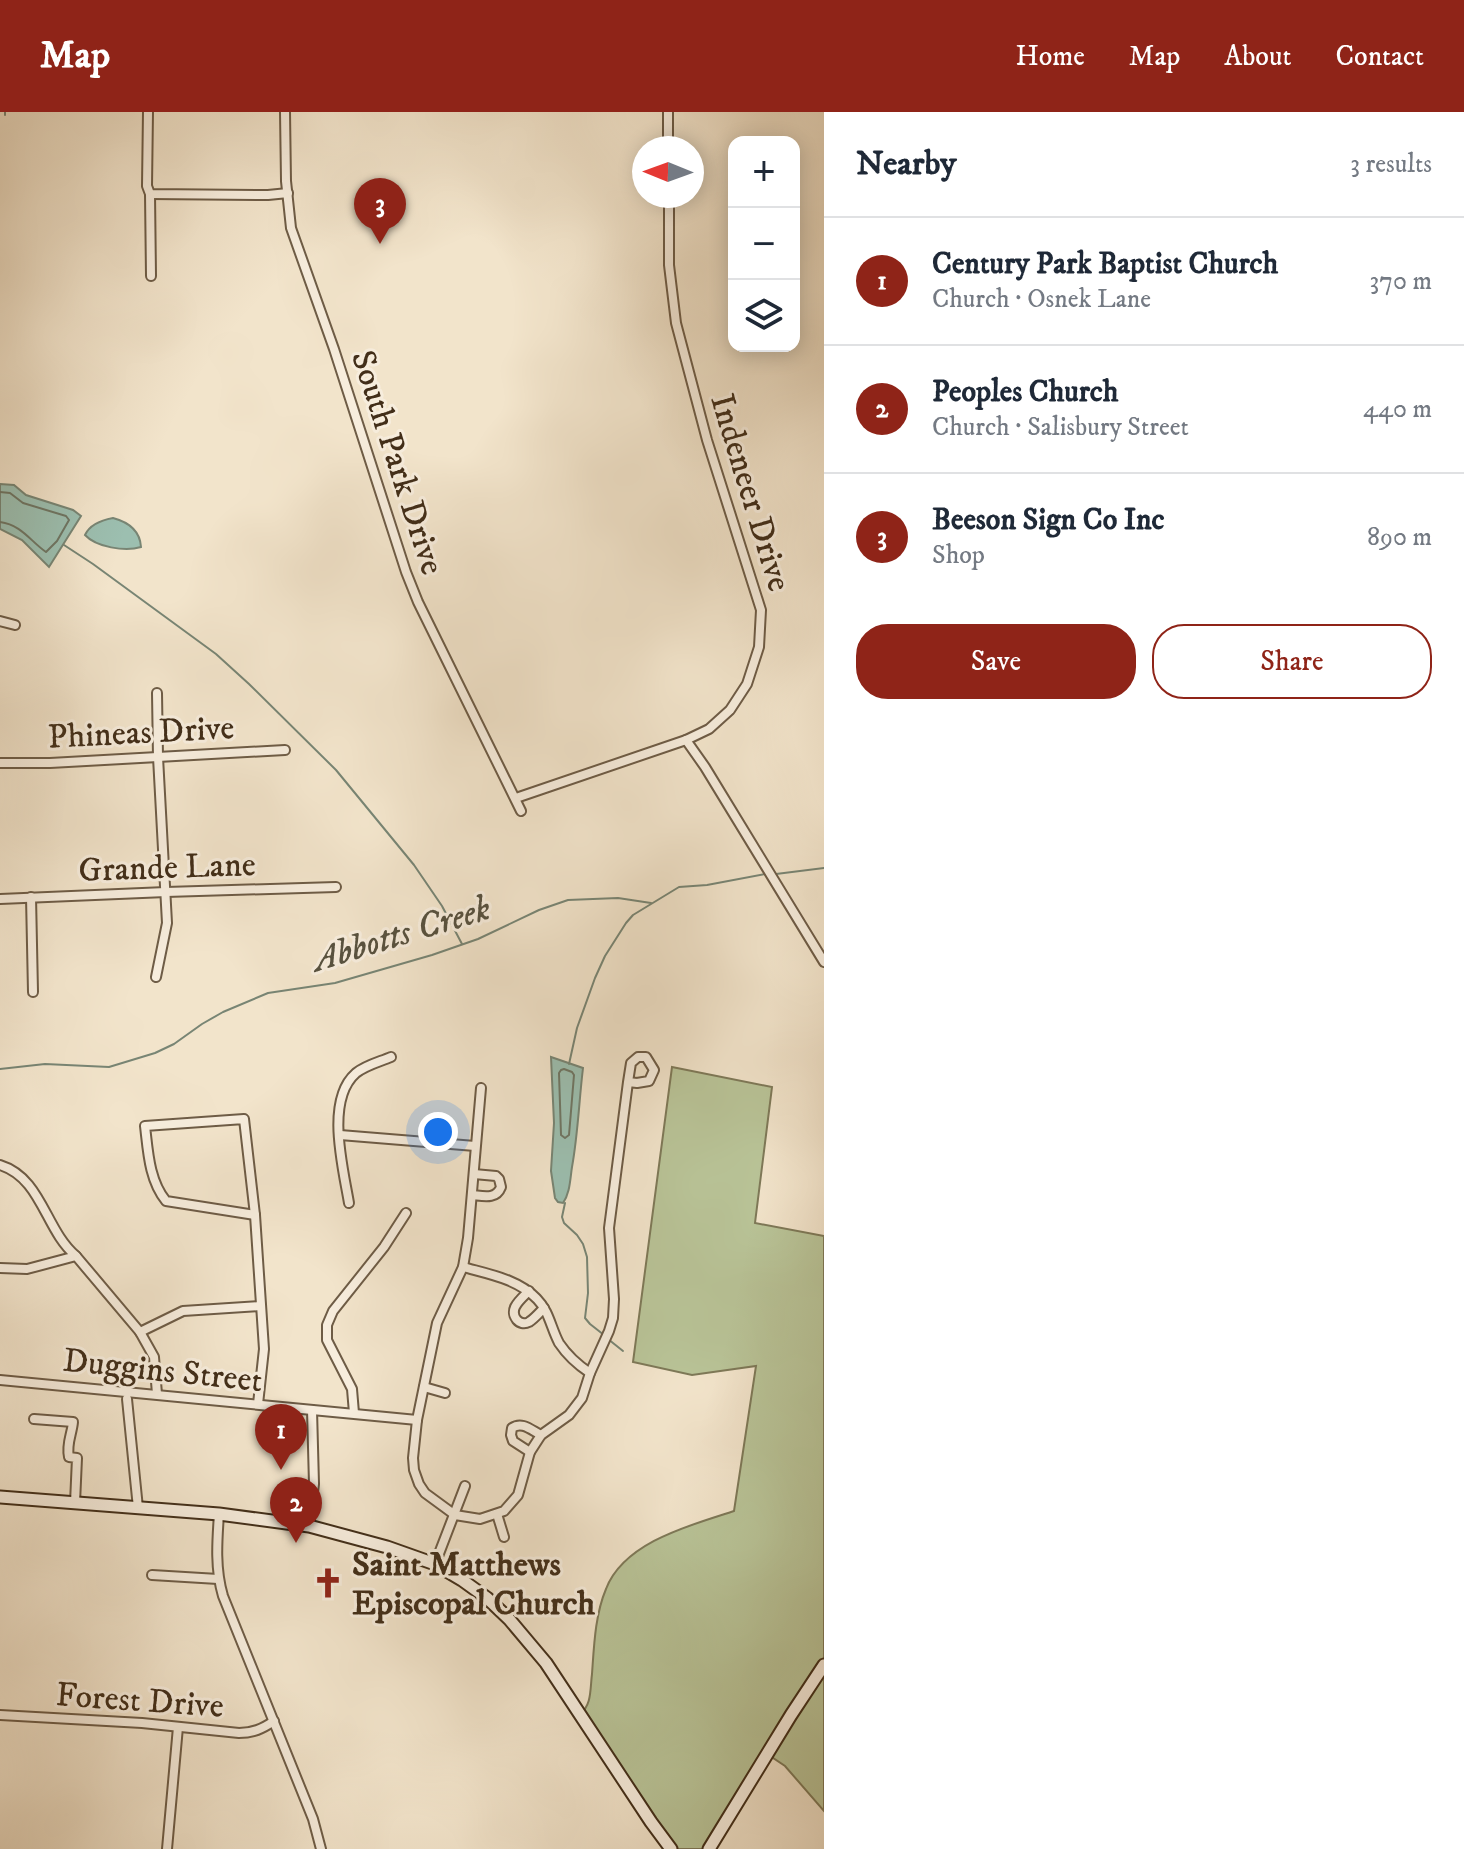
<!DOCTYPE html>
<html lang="en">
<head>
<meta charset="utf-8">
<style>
	body { margin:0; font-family:"IM FELL DW Pica",serif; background:#f6f6f7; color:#1f2937 }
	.controls { position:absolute; right:24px; top:24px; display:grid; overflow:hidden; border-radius:16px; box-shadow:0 4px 20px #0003 }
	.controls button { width:72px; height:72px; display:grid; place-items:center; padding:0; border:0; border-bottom:2px solid #e0e1e3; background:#fff; color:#1f2937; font:40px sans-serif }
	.compass { position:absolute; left:632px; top:24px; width:72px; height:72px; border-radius:50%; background:#fff; box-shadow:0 4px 20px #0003; rotate:271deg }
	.you { position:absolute; left:438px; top:1020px; width:28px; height:28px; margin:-20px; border:6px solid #fff; border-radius:50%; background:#1a73e8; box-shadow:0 0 0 12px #1a73e833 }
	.badge { display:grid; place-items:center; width:52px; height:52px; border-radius:50%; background:#8f2418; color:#fff; font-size:26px; font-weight:700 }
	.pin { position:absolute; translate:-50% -66px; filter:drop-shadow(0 2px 4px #0008) }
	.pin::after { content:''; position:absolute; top:42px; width:28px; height:24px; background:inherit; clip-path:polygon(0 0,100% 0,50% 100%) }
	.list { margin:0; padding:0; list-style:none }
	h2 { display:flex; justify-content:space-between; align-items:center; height:104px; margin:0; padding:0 32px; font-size:34px }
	h2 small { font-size:26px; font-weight:400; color:#747a83 }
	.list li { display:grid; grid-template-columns:52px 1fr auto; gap:24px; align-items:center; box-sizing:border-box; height:128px; padding:0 32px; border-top:2px solid #e0e1e3 }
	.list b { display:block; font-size:30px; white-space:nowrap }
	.list p { margin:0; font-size:26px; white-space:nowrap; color:#747a83 }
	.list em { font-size:26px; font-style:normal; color:#747a83 }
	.actions { display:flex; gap:16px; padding:24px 32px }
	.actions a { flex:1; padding:18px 0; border:2px solid #8f2418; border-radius:32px; text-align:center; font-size:28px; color:#8f2418 }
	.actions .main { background:#8f2418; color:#fff }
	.icon { flex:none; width:44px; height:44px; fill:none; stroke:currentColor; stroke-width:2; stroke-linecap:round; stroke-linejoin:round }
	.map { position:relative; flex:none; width:824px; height:1737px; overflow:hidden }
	header { display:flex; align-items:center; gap:48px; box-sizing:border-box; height:112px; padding:0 40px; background:#8f2418; color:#fff }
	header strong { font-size:38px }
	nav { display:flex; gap:44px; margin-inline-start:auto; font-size:28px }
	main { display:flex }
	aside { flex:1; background:#fff }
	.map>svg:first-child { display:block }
</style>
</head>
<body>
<header>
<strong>Map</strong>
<nav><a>Home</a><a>Map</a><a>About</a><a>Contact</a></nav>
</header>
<main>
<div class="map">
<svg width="824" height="1737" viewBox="0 0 824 1737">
	<rect width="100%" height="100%" fill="#f2e4cb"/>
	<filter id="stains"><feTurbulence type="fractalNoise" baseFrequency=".0025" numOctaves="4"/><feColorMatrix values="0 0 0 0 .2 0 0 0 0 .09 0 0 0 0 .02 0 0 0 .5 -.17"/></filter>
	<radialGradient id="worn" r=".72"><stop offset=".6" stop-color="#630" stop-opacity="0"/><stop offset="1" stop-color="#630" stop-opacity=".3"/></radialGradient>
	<!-- green -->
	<path fill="#b9c498" stroke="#7e7958" stroke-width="2" d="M672,955L772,975L755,1111L824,1124V1699L785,1654L767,1642L709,1737H671L580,1602C592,1593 590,1577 592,1562C594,1534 595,1503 606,1477C624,1430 691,1413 734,1399L756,1254L692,1263L633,1250Z"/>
	<!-- water -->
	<g fill="#9cbfb0" stroke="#788574" stroke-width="2">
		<path d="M0,372L14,373L26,383L73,398L81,404L49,455L22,428L0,417Z"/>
		<path d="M113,406C128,410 140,418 141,435C125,440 96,435 85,423C90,412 102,408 113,406Z"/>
		<path d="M551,945L583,956C579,989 578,1022 572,1055C570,1068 570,1081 563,1091L558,1090L555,1086L551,1059L554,1011Z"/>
	</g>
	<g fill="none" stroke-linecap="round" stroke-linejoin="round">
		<!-- shore -->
		<g stroke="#6f7664" stroke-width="2">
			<path d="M0,380L10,381L23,391L66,404L69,408L57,429L46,440C30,429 22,413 0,410"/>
			<path d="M564,957L572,960L574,963L569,1023L565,1026L561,1023L559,961L561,958Z"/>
		</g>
		<!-- stream -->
		<g stroke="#788574" stroke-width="2">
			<path d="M5,3V0"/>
			<path d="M64,433L93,452L216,542L249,572L336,658L414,753L442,794L462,832"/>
			<path d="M776,762L824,756"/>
			<path d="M569,952L577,916L595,866L605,844L626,811L633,803L679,775L707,773L765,762"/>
			<path d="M0,957L45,952L109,955L155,941L174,932L202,912L223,900L268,881L335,871L432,843L478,827L539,798L568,788L618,786L651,791"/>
			<path d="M565,1091L562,1105L564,1111L577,1123L583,1132L587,1145L588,1181L585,1206L590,1212L604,1223"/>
			<path d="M608,1227L623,1239"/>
		</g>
		<!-- street casing -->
		<g stroke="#6e5c46" stroke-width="12">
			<g id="street">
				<path d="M148,0L147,74L150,82L268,83L288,81"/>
				<path d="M285,0L286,69L291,116L334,237L406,460L418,490L521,699"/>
				<path d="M668,0V36"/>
				<path d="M150,82L151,164"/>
				<path d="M0,509L15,513"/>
				<path d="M686,628L705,655L824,850"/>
				<path d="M0,651H50L285,638"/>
				<path d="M516,686L686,628L709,617L730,598L747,572L759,535L761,498L707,328L676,211L669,153V84"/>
				<path d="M31,785L33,880"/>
				<path d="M0,787L166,780L336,775"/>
				<path d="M156,865L167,811L158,645L157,581"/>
				<path d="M481,976L468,1126L463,1155L437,1211L417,1308L413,1346L414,1358L419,1372L425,1381L455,1403L480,1407L504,1399L518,1383L530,1340L541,1323L569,1303L582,1286L590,1261L609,1219L613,1206L614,1187L609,1116L628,970L631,951L638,945H646L654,958L649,969L637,971L628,970"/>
				<path d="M244,1007L255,1103L166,1089C149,1068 148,1039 145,1014Z"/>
				<path d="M340,1023L475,1034"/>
				<path d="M0,1053C42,1066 45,1118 76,1144L27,1157L0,1156"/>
				<path d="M472,1083C483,1084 496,1088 501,1075L499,1067L496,1064L474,1062"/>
				<path d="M349,1091C343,1055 325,988 356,961C366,953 379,950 391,945"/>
				<path d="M255,1103L264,1237L258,1292"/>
				<path d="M76,1144L140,1220L154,1245L157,1282"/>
				<path d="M463,1155C488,1162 518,1167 537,1187C549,1199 551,1216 559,1231C567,1243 578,1253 590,1261"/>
				<path d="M529,1179C524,1184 518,1189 515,1195C511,1204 519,1215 529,1210C534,1207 540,1200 544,1196"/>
				<path d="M140,1220L183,1199L260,1194"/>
				<path d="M0,1268L417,1308"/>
				<path d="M424,1275L445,1281"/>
				<path d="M127,1287L138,1396"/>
				<path d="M354,1301L352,1277L327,1228V1213L333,1199L384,1135L406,1101"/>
				<path d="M34,1307L73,1310C72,1322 66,1332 69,1345L77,1346L75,1391"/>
				<path d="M530,1340L513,1329L511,1323L512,1316C522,1309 531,1318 541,1323"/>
				<path d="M219,1402C217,1430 215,1457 223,1484L313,1707L321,1737"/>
				<path d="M497,1402L504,1425"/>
				<path d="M309,1414L314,1372L312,1298"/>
				<path d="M435,1452L465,1374"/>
				<path d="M152,1463L218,1467"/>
				<path d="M0,1603L142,1611L239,1621C253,1621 262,1617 274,1609"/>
				<path d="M167,1737L178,1615"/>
			</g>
		</g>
		<!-- secondary casing -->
		<g stroke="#422e19" stroke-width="15">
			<g id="secondary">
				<path d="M0,1385L219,1402L309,1414L387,1435L435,1452L462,1468L487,1486L509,1507L546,1551L651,1710L671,1737"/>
				<path d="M709,1737L791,1603L824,1553"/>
			</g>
		</g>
		<!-- street -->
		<use href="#street" stroke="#f7eddd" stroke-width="8"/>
		<!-- secondary -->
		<use href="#secondary" stroke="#f7eddd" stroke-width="11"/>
	</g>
	<!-- icons -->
	<defs>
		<g id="church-bare" transform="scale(2.4)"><path d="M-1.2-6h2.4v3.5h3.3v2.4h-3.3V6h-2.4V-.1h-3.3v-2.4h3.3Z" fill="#8f2418" stroke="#f7eddd" stroke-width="2.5" paint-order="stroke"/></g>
	</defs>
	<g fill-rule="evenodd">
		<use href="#church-bare" x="328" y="1471"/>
	</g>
	<g text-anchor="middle" stroke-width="6" stroke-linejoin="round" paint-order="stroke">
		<!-- street labels -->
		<g font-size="34" fill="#422e19" stroke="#f7eddd">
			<text transform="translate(399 350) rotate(72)" y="12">South Park Drive</text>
			<text transform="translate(752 380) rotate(73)" y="12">Indeneer Drive</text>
			<text transform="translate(141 619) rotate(-3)" y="12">Phineas Drive</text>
			<text transform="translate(167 754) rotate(-2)" y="12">Grande Lane</text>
			<text transform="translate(163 1257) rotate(6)" y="12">Duggins Street</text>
			<text transform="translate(140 1587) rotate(4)" y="12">Forest Drive</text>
		</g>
		<!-- poi labels -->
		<g font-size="34" font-weight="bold" fill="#422e19" stroke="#f7eddd" text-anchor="start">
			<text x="352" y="1463">Saint Matthews<tspan x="352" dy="39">Episcopal Church</tspan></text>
		</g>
		<!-- water labels -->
		<g font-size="36" font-style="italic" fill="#58523f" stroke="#f7eddd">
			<text transform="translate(401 820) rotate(-17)" y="13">Abbotts Creek</text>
		</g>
	</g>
	<rect width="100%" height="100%" filter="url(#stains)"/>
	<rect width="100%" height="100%" fill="url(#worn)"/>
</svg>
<div class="controls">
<button>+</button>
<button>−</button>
<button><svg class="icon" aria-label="layers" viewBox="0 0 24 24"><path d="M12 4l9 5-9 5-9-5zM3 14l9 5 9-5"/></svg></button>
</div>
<svg class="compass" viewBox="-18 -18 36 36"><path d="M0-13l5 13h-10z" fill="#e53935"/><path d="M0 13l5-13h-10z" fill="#747a83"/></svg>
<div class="you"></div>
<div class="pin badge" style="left:281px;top:1358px">1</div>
<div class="pin badge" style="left:296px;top:1431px">2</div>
<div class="pin badge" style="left:380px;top:132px">3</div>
</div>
<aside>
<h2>Nearby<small>3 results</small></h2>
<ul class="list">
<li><span class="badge">1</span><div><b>Century Park Baptist Church</b><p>Church · Osnek Lane</p></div><em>370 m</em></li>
<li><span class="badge">2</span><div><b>Peoples Church</b><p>Church · Salisbury Street</p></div><em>440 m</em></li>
<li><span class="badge">3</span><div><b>Beeson Sign Co Inc</b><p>Shop</p></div><em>890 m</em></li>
</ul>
<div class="actions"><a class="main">Save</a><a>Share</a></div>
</aside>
</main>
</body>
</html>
